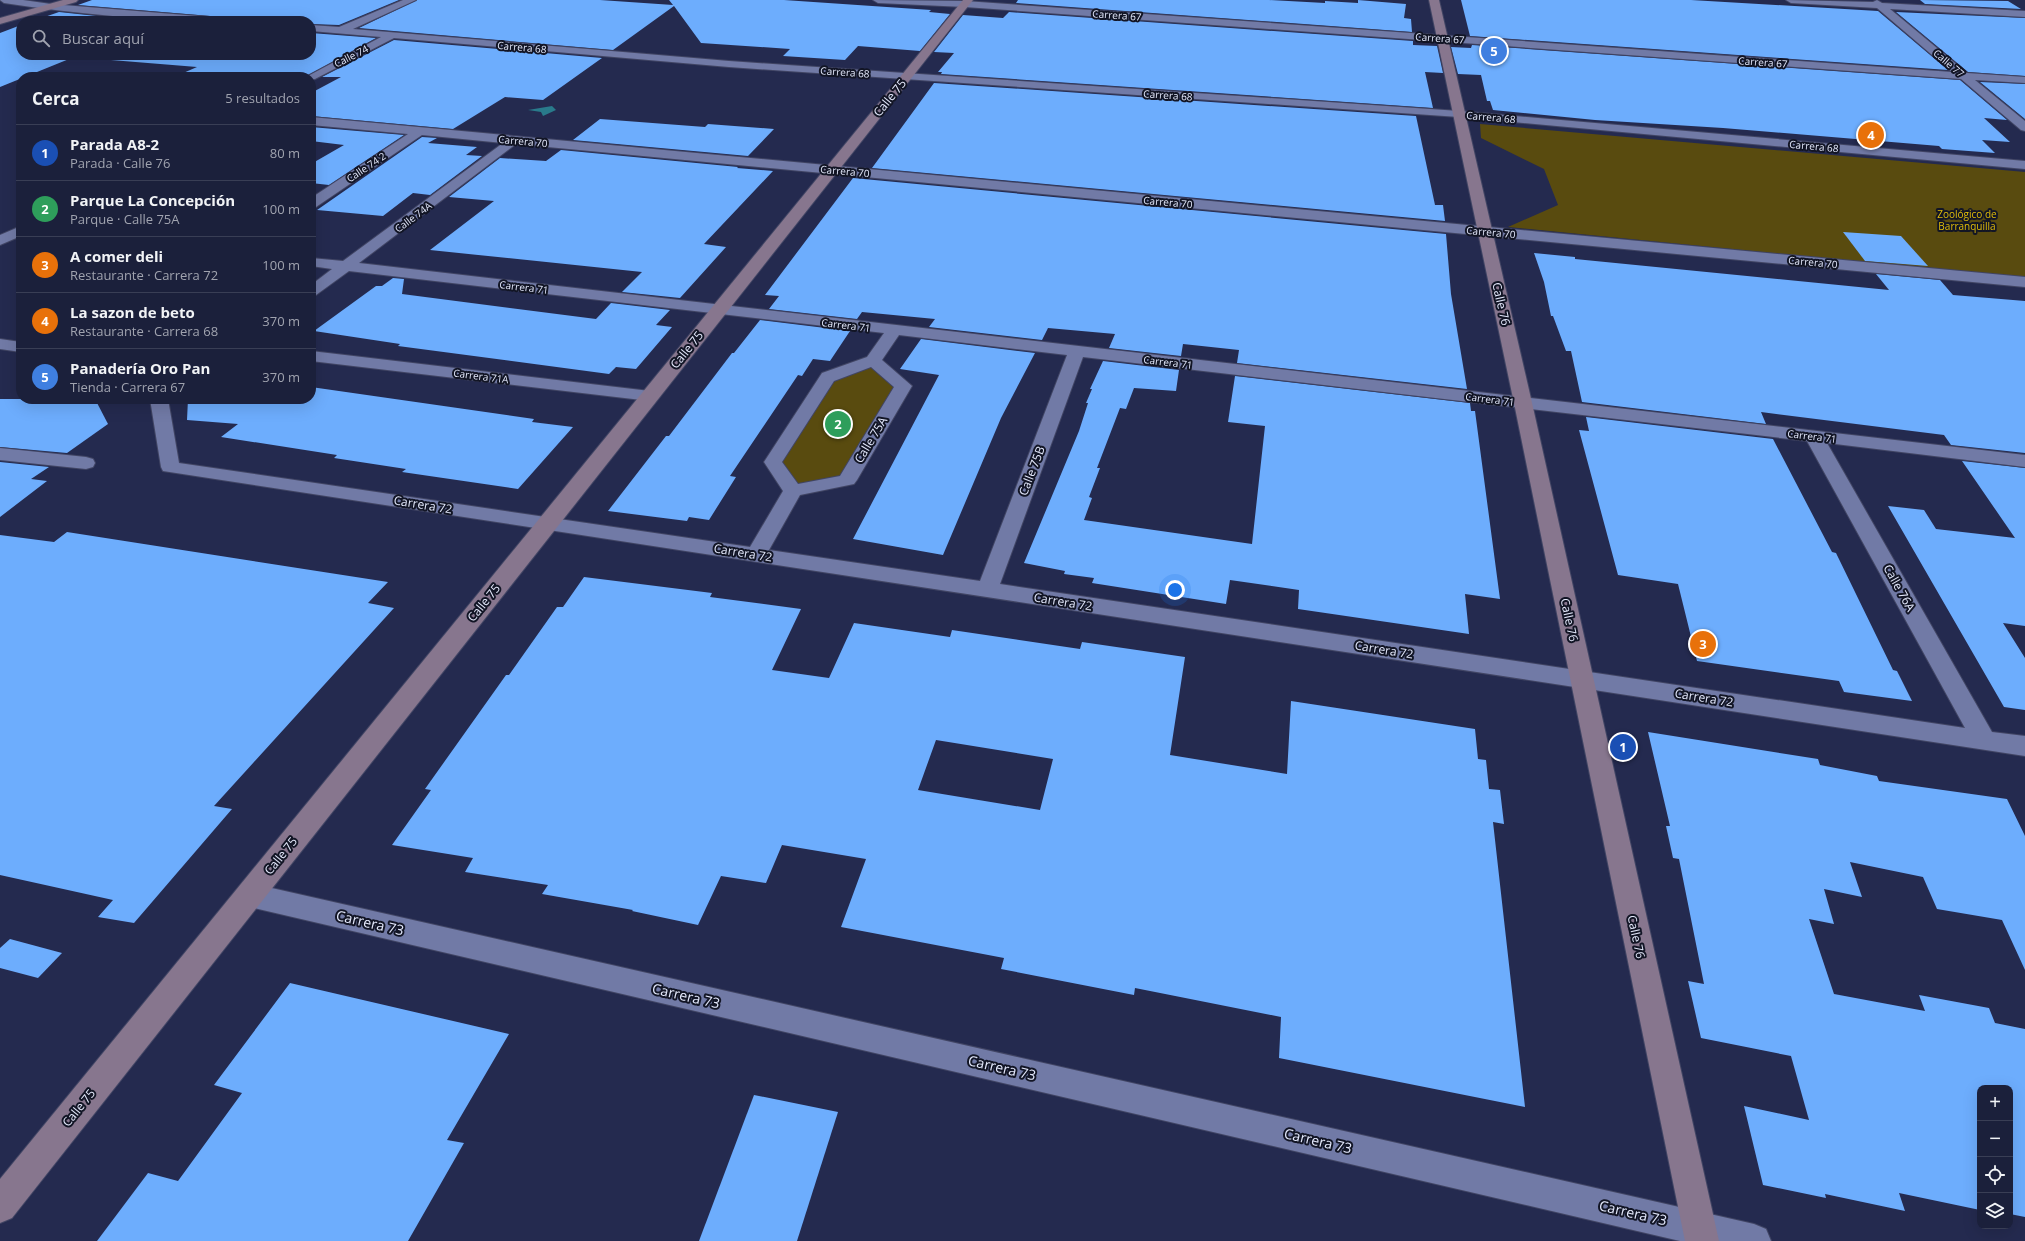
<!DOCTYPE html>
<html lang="es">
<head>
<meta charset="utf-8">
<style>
	body { margin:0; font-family:"Open Sans",sans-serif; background:#242842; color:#f1f3f6 }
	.controls { position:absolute; right:12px; bottom:12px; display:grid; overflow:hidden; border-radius:8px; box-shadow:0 4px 16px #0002 }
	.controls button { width:36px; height:36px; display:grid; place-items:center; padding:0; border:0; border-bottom:1px solid #393e55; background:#1b203b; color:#f1f3f6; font:20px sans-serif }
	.you { position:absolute; left:1175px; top:590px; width:14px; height:14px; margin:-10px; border:3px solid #fff; border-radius:50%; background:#1a73e8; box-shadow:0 0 0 6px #1a73e833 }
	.badge { display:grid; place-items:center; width:26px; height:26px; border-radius:50%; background:#8bbbb9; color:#fff; font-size:13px; font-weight:700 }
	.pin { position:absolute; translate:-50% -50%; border:2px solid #fff; box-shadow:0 1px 4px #0006 }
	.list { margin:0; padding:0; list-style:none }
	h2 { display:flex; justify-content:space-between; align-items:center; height:52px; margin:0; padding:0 16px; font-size:17px }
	h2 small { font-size:13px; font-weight:400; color:#a0a3af }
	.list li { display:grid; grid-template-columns:26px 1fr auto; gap:12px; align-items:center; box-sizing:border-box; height:56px; padding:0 16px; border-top:1px solid #393e55 }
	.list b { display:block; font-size:15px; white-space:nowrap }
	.list p { margin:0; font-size:13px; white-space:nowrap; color:#a0a3af }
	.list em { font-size:13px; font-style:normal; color:#a0a3af }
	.icon { flex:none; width:22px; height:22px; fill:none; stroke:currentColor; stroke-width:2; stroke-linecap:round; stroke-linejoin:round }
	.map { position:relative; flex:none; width:2025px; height:1241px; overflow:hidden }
	.search { position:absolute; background:#1b203b; box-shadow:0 4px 16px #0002; left:16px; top:16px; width:300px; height:44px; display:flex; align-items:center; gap:10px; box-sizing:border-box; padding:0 14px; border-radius:16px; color:#a0a3af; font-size:15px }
	.panel { position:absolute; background:#1b203b; box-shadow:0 4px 16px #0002; left:16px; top:72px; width:300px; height:332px; border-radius:16px }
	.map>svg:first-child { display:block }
</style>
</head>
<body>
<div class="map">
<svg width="2025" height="1241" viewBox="0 0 2025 1241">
	<rect width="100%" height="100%" fill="#242a4f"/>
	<!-- green -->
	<g fill="#594b0f">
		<path d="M1480,124L2025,172V278L1508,227L1558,205L1544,169L1481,138Z"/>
		<path d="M871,366L894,387L842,477L798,486L780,461L832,379Z"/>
	</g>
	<!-- water -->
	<path fill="#297a8b" d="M552,106L556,110L543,116L541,112L528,110Z"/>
	<!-- building -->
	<g fill="#6dadfd" fill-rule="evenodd">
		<path d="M92,0H399L339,25L311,24V21H228L222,17L78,5Z"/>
		<path d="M417,0H600L673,5L669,0H784L931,10L929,12L950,14L920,51L858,46L845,60L783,56L790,49L701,43L674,6L613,50L359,28Z"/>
		<path d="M1018,0H1269L1325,3V1L1358,3V0L1406,4L1404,18L1411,19L1412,32L1016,3Z"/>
		<path d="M1461,0H1691L1878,11L1948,70L1470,36Z"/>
		<path d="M1920,0L2008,1L2021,9L1925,4Z"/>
		<path d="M59,12L115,18L167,21H33Z"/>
		<path d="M1009,12L1413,41V45L1437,46L1443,73L1425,72L1433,108L941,74L942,72H938L954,53L934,52L963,15L1003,18Z"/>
		<path d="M1896,12L2025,18V76L1968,72Z"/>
		<path d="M21,25V55H311V33L376,38L305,77H174L197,67L74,57L0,87V33Z"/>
		<path d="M394,40L602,58L543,100L505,97L453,129L311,116V93L341,77H322Z"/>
		<path d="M1472,45L1960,80L2007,120L1984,118L2010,142L1982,140L1995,153L1942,149L1939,146L1723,128L1595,120L1493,110L1490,101H1487L1481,75L1458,74L1451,47L1471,48Z"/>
		<path d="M1980,82L2025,84V119Z"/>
		<path d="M934,83L1416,116L1435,205H1443L1445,221L872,168Z"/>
		<path d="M600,119L705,127L708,124L774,129L748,156L573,140Z"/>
		<path d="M311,127L404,135L329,185L311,183V164L344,145L311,141Z"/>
		<path d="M422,137L437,138L428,143L477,147L466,155L482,156L430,195L413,193L383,216L317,210Z"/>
		<path d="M561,150L738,167L737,168L773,171L704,244L726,247L680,298L622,292L642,272L430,250L494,201L449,197L500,158L546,161Z"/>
		<path d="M853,178L1446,234L1451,294L1467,389L1237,363L1239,350L1183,344L1181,356L1109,348L1115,334L1048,328L1042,340L929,327L935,319L862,312L857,319L769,309L779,296L765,295Z"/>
		<path d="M1843,232L1901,236L1928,266L1865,261Z"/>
		<path d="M1534,253L1575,257V259L1889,290L1876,274L1940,280L1953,295L2025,301V453L1951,445L1944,435L1761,412L1766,424L1582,402L1571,351H1566L1553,316H1551L1544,282Z"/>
		<path d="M393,278L404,279L402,294L596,319L611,303L670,310L656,325L672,327L636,369L616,367L609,374L398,346L400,344L314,331L376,286H382Z"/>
		<path d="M760,320L850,331L830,361L813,359L802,376L798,375L730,476L736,477L709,520L689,517L687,521L608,511L666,436H669L732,353H734Z"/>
		<path d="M921,339L1035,353L1001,418L943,555L853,539L939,375L900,369Z"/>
		<path d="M1103,361L1179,370L1176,391L1134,388L1126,409L1120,408L1097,468H1100L1089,497L1092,498L1084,520L1252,544L1265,426L1228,422L1235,376L1470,403L1471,411H1475L1500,599L1465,594L1469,634L1298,609L1299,590L1230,580L1226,604L1092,583L1094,578L1064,574L1065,571L1024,563L1079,431L1088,403H1086L1092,389H1090Z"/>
		<path d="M311,387L534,419L532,422L573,427L518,489L402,472L406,469L334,458L337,455L221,437L238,424L187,420L188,399H311Z"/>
		<path d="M0,399H95L108,424L67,453L0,447Z"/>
		<path d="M1586,417L1773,439L1832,552L1836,553L1893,670L1897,671L1912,701L1844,692L1839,681L1697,661L1678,584L1618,575L1579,430L1589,431Z"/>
		<path d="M1962,461L2025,468V626L2003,623L2025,658V710L2004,707L1888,506L1924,510L1936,529L2015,538Z"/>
		<path d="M0,462L49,467L31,479L47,481L0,517Z"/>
		<path d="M67,532L388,582L368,603L394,608L214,806L232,809L134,923L98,917L113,900L0,875V535L54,542Z"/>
		<path d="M584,577L712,593L710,597L801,609L772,670L829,678L854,623L950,637L952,630L1080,649L1082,642L1185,657L1170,755L1287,774L1291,701L1475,729L1478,759L1486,760L1489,789L1500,790L1504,824L1493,822L1525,1107L1279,1058L1281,1017L1135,988L1134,995L1001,969L1004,958L841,927L866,859L782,845L766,883L721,876L698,925L632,911L633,910L542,894L548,885L465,872L473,858L392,845L431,790L425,789L506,675H509L557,607H563ZM936,740L1053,759L1040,810L918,790Z"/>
		<path d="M1648,732L1818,759L1820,765L1877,776L1879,781L2007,799L2025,836V970L2002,920L1937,909L1923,877L1850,862L1862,897L1824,889L1834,924L1809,919L1834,994L1925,1011L1919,995L1989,1008L1995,1023L2025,1029V1217L2010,1214V1088H1980V1210L1899,1193L1905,1211L1825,1194L1826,1198L1763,1185L1744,1106L1809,1120L1791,1056L1701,1038L1688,981L1704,984L1679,859L1673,858L1666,826H1670Z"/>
		<path d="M10,939L62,953L38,978L0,968V948Z"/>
		<path d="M290,983L509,1034L447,1140L464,1143L408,1241H97L148,1173L178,1181L242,1093L214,1085Z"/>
		<path d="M754,1095L838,1112L797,1241H699Z"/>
	</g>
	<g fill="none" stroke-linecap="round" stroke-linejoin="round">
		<!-- street casing -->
		<g stroke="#414564" stroke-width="2">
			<g id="street">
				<path d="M0,0H23L51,4L222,18L227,21C153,21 77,14 4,3Z"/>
				<path d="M403,0H416L353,29L729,61L1459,111L2025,161V169L1459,117L729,67L394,38L315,79L311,80V77H306L381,37L311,31V25L339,27Z"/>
				<path d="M873,0L965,1L1952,72L1877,8L1791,3L1786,0L1873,2L1877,0L1882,3L2025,11V17L1890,9L1967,73L2025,77V83L1975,80L2025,121V131L2021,130L1961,79L965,7L878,3Z"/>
				<path d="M311,117L2025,277V287L516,144L359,263L2025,455V467L1827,443L1992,732L2025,736V756L163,471L161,467L150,399H168L179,463L750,547L783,491L764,462L822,373L867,357L884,333L349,271L316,295L311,297V285L332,269L311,266V258L343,261L503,143L422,135L316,207L311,208V198L408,134L311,125ZM899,335L1067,355L980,581L769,550L800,495L854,484L857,480L912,386L882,360ZM1083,357L1807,441L1965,728L1000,584ZM871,367L894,387L840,476L798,484L782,462L834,381Z"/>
				<path d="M21,226V236L0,245V235Z"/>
				<path d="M0,339L21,342V352L0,349Z"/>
				<path d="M311,351L650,391L656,392L659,396L656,400L650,401L311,361Z"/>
				<path d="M0,448L86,457L93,459L95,463L93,467L86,469L0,460Z"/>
				<path d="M250,883L1754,1224L1766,1229L1771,1241H1680L250,907L240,904L236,895L240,886Z"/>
			</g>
		</g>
		<!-- secondary casing -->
		<g stroke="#414564" stroke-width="2">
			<g id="secondary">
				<path d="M63,0H78L76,2L0,24V18Z"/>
				<path d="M963,0H973L12,1218L0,1223V1179Z"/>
				<path d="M1429,0H1439L1532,403L1719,1241H1685L1514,403Z"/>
			</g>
		</g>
		<!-- street -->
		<use href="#street" fill="#717aa6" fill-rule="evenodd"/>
		<!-- secondary -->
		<use href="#secondary" fill="#87768e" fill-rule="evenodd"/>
	</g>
	<g text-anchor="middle" stroke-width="4" stroke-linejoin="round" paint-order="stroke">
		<!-- far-street labels -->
		<g font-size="10" fill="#e4e9fc" stroke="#121525">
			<text transform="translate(1117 15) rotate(4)" y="4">Carrera 67</text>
			<text transform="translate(1440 38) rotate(4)" y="4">Carrera 67</text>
			<text transform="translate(522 47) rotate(5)" y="4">Carrera 68</text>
			<text transform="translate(351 56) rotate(-27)" y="4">Calle 74</text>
			<text transform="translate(1763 62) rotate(4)" y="4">Carrera 67</text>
			<text transform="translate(1949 63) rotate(40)" y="4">Calle 77</text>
			<text transform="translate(845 72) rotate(4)" y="4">Carrera 68</text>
			<text transform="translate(1168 95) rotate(4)" y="4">Carrera 68</text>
			<text transform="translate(1491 117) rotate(5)" y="4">Carrera 68</text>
			<text transform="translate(523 141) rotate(5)" y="4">Carrera 70</text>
			<text transform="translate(1814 146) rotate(5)" y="4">Carrera 68</text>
			<text transform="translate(366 167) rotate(-34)" y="4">Calle 74 2</text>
			<text transform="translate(845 171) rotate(5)" y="4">Carrera 70</text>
			<text transform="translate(1168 202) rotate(5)" y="4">Carrera 70</text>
			<text transform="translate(413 217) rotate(-37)" y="4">Calle 74A</text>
			<text transform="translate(1491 232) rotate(5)" y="4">Carrera 70</text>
			<text transform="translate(1813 262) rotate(5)" y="4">Carrera 70</text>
			<text transform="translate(524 287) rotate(7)" y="4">Carrera 71</text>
			<text transform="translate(846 325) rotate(7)" y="4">Carrera 71</text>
			<text transform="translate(1168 362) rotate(7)" y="4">Carrera 71</text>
			<text transform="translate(481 376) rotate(7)" y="4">Carrera 71A</text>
			<text transform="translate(1490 399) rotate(7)" y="4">Carrera 71</text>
			<text transform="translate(1812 436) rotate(7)" y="4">Carrera 71</text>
		</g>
		<!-- far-park labels -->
		<g font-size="10" fill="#e1bd08" stroke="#121525">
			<text x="1967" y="218">Zoológico de<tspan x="1967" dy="12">Barranquilla</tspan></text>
		</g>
		<!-- street labels -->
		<g font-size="12" fill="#e4e9fc" stroke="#121525">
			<text transform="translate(890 98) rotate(-51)" y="4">Calle 75</text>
			<text transform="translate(1501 304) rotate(77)" y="4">Calle 76</text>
			<text transform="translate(687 350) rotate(-51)" y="4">Calle 75</text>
			<text transform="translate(871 440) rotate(-59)" y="4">Calle 75A</text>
			<text transform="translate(1032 471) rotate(-69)" y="4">Calle 75B</text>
			<text transform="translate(423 505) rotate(9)" y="4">Carrera 72</text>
			<text transform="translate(743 553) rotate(9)" y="4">Carrera 72</text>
			<text transform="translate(1899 588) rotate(61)" y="4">Calle 76A</text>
			<text transform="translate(1063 602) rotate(9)" y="4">Carrera 72</text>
			<text transform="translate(484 603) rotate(-51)" y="4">Calle 75</text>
			<text transform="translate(1569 620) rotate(78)" y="4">Calle 76</text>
			<text transform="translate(1384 650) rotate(9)" y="4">Carrera 72</text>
			<text transform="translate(1704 698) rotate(9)" y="4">Carrera 72</text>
			<text transform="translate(281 856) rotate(-51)" y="4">Calle 75</text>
			<text transform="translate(1636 937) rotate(78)" y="4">Calle 76</text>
			<text transform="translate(79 1108) rotate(-51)" y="4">Calle 75</text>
		</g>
		<!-- near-street labels -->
		<g font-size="14" fill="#e4e9fc" stroke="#121525">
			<text transform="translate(370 923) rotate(13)" y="5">Carrera 73</text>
			<text transform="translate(686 996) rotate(13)" y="5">Carrera 73</text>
			<text transform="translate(1002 1068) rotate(13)" y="5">Carrera 73</text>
			<text transform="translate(1318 1141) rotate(13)" y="5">Carrera 73</text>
			<text transform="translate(1633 1213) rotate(13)" y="5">Carrera 73</text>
		</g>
	</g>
</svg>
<div class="controls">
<button>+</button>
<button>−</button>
<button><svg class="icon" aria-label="locate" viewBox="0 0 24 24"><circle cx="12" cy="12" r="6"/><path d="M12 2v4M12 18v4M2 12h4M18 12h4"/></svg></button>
<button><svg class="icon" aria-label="layers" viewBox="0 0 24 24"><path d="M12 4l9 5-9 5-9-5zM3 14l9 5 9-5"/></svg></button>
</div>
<div class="you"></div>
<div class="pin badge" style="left:1623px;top:747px;background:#1a4fb4">1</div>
<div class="pin badge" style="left:838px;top:424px;background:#2e9e5b">2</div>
<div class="pin badge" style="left:1703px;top:644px;background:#e8710a">3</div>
<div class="pin badge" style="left:1871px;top:135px;background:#e8710a">4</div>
<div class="pin badge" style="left:1494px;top:51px;background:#3f7fe0">5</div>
<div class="search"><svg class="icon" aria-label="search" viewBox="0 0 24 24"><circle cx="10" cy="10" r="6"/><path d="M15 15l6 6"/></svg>Buscar aquí</div>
<section class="panel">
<h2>Cerca<small>5 resultados</small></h2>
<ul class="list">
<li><span class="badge" style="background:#1a4fb4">1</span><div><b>Parada A8-2</b><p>Parada · Calle 76</p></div><em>80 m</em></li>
<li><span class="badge" style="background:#2e9e5b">2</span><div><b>Parque La Concepción</b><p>Parque · Calle 75A</p></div><em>100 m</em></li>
<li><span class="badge" style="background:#e8710a">3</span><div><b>A comer deli</b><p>Restaurante · Carrera 72</p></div><em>100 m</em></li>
<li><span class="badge" style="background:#e8710a">4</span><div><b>La sazon de beto</b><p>Restaurante · Carrera 68</p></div><em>370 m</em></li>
<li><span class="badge" style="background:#3f7fe0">5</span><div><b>Panadería Oro Pan</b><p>Tienda · Carrera 67</p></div><em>370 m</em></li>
</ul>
</section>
</div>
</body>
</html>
